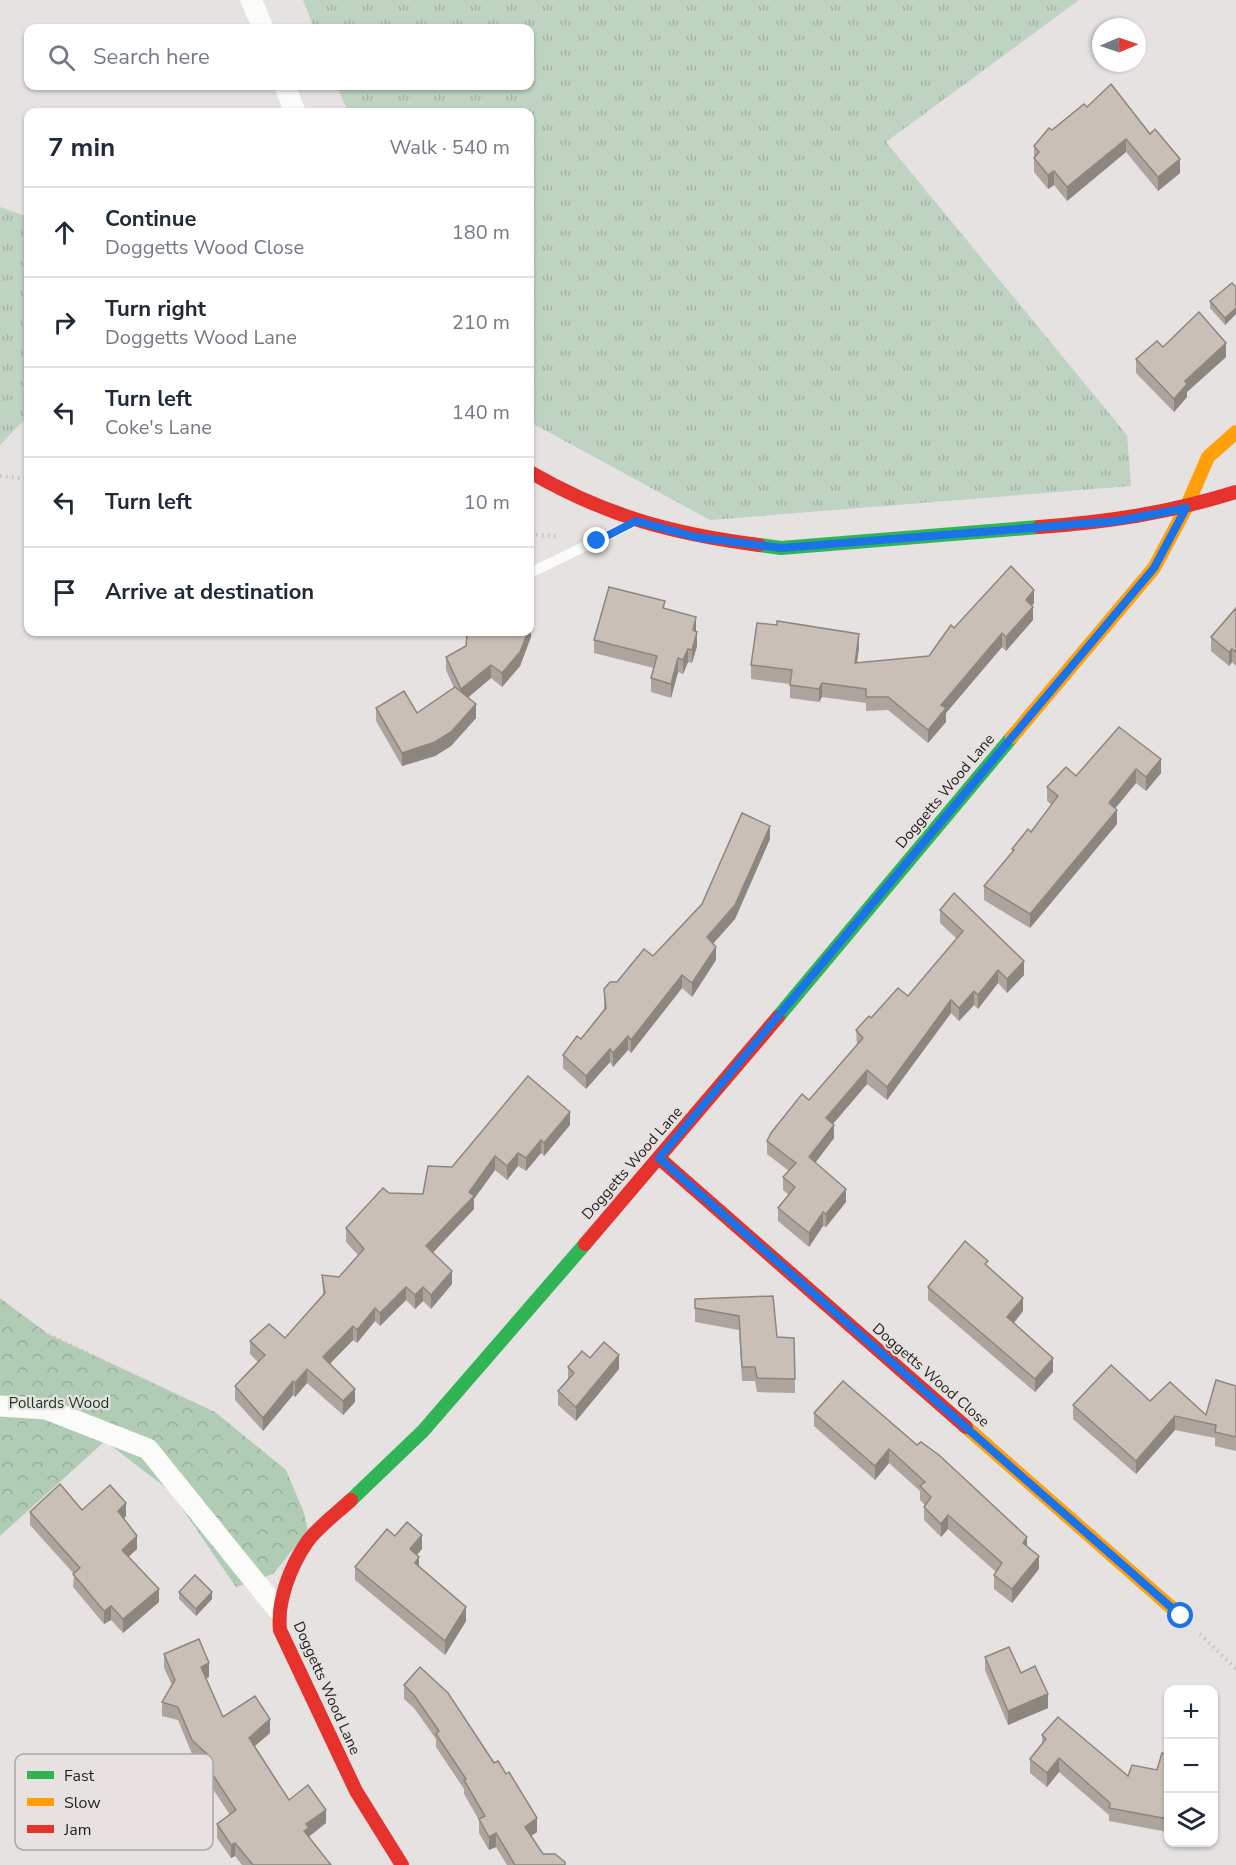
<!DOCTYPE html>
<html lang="en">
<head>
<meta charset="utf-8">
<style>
	body { margin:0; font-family:"Nunito Sans",sans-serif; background:#f6f6f7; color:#1f2937 }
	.controls { position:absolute; right:18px; bottom:18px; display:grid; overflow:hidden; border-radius:12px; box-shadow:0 2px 4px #0004 }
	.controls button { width:54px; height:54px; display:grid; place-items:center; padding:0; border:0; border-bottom:2px solid #e0e1e3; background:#fff; color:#1f2937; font:30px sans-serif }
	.compass { position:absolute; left:1092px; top:18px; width:54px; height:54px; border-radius:50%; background:#fff; box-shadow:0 2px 4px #0004; rotate:88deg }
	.stop { position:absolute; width:18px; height:18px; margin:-14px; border:4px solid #1a73e8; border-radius:50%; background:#fff }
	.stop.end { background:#1a73e8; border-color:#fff; box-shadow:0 2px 6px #0008 }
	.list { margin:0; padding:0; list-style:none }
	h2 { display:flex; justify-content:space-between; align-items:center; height:78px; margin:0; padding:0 24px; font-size:26px }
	h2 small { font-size:20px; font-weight:400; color:#747a83 }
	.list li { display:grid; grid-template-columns:39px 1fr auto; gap:18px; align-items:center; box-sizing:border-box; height:90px; padding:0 24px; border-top:2px solid #e0e1e3 }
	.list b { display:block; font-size:22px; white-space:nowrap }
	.list p { margin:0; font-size:20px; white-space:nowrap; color:#747a83 }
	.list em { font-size:20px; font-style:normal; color:#747a83 }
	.icon { flex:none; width:33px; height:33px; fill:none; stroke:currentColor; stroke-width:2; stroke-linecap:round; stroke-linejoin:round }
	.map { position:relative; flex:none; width:1236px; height:1865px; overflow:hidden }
	.search { position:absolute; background:#fff; box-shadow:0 2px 4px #0004; left:24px; top:24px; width:510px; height:66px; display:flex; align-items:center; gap:15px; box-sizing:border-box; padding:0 21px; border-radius:12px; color:#747a83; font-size:22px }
	.panel { position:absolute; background:#fff; box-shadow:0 2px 4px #0004; left:24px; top:108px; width:510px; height:528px; border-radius:12px }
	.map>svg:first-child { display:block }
</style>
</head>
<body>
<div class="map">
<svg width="1236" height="1865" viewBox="0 0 1236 1865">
	<defs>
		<pattern id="grass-tufts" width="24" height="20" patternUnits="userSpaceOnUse" patternTransform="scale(1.5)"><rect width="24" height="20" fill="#bed3c1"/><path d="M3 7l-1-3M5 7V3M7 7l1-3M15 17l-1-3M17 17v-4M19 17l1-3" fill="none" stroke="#a3b5a5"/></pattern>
		<pattern id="forest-crowns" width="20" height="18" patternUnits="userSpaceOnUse" patternTransform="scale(1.5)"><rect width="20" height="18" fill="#b0ccb4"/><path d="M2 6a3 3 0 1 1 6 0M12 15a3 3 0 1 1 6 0" fill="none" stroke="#97af9a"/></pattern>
	</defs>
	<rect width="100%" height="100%" fill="#e5e2e1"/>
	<!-- grass -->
	<g fill="url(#grass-tufts)">
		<path d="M303,0H1079L886,142L1127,435L1131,486L710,520L530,422V112H348L337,86H530V28H314Z"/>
		<path d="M0,207L28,217V416L0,445Z"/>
	</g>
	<!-- forest -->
	<path fill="url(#forest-crowns)" d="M0,1298L48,1334L215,1412L286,1470L304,1513L308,1531L273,1574L236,1587L170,1491L105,1441L0,1536Z"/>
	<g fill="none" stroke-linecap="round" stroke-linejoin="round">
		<!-- path -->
		<g stroke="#c3c3c2" stroke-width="4" stroke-dasharray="1.5 4.5" stroke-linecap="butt">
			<path d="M0,476L28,479"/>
			<path d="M530,534L560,537"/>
			<path d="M0,1311L198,1407L290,1520"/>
			<path d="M1200,1634L1236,1669"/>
		</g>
		<!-- lane -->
		<path stroke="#fbfbfa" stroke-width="10" d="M530,573L631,524"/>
		<!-- street -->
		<g stroke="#fbfbfa" stroke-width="21">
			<path d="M251,0L263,28"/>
			<path d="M285,86L295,112"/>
			<path d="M0,1406L46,1409L148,1449L278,1610"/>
		</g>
		<!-- fast -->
		<g stroke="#30b455" stroke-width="14">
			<path d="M759,545L781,548L1039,527"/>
			<path d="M778,1017L1012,737"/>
			<path d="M351,1500L423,1431L585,1244"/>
		</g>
		<!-- slow -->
		<g stroke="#ff9f0a" stroke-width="14">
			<path d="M1012,737L1154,568L1186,508L1208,457L1236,432"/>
			<path d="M966,1427L1181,1616"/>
		</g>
		<!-- jam -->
		<g stroke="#e5322d" stroke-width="14">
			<path d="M530,472C606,516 673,534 759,545"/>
			<path d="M1039,527C1108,522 1169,513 1236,492"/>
			<path d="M659,1158L966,1427"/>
			<path d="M585,1244L778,1017"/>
			<path d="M351,1500C337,1513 318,1527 307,1542C290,1567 277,1601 280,1630L356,1791L402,1865"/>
		</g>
	</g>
	<!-- wall -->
	<g fill="#ada49d">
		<path d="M1087,107L1180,173L1158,191L1126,152L1067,201L1054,185L1048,189L1034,172V146L1052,130Z"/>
		<path d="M1236,287V314L1225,325L1210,308V301Z"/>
		<path d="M1163,347L1226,357L1187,392V397L1174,412L1136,373V359Z"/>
		<path d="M1034,603L1032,606L1033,620L1006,651L1002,647L946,713V722L928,743L888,710L866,711V703L822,697L819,702L790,698V684L751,679V665L859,647L857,663L929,656L954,628Z"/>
		<path d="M1236,608V666L1232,662L1229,666L1211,651V637Z"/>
		<path d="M665,609L696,632L697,646L692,663L688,662L683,674L678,672L671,698L651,692V678L654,668L594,653V640Z"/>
		<path d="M531,637L520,666L502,687L491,678L468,698L476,718L451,746L435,756L402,766L376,721V708L417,713L454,688L446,670V657Z"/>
		<path d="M1119,727L1161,773L1146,791L1136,783L1115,808L1117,824L1030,928L984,900V886L1012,853V849L1031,832L1052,805L1047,801V787L1076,776Z"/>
		<path d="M770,839L735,919L713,944L716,960L692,997L682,988L631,1053L628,1050L613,1067L610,1062L586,1089L563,1068V1055L581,1039L604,1009V989L617,982L653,956L702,904Z"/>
		<path d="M940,910L1024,975L1007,993L998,983L978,1009L974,1005L959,1021L951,1013L887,1100L867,1084L833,1124L834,1138L815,1163L846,1202L826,1227L823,1226L809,1247L778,1221V1208L789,1195L783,1190V1177L789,1171L767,1154V1141L809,1100L857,1045L856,1030L871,1018L908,996L957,939L940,923Z"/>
		<path d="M570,1125L544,1156L541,1153L526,1171L518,1166L507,1180L495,1170L474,1199V1209L433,1252L452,1284L431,1309L423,1301L415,1309L406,1300L380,1326L375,1321L357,1343L353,1340L329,1364L355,1402L343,1415L307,1383L295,1397L293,1395L263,1431L235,1400V1386L258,1362L250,1354V1341L285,1338L323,1295L322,1275L339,1277L358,1255L346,1242V1228L389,1193L423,1194L452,1167Z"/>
		<path d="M988,1267L1023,1311L1014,1323L1053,1372L1035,1392L928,1300V1287Z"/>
		<path d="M773,1296L777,1337L794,1338L795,1393L757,1392L755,1381H742L739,1330L695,1322V1308Z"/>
		<path d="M590,1358L619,1369L576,1421L558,1405V1391L568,1379V1367Z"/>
		<path d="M843,1381L1027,1546L1039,1569L1012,1603L994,1589V1575L996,1572L948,1529L941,1537L924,1520V1507L925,1505L920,1500V1491L889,1463L875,1480L814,1426V1413Z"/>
		<path d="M1236,1386V1451L1215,1446V1438L1175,1430L1136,1474L1073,1419V1405L1150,1401L1206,1415Z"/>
		<path d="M82,1510L126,1516L124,1518L137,1549L128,1557L159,1602L123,1633L111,1620L104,1624L73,1587L74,1574L30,1525V1512Z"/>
		<path d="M395,1536L422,1549L417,1555L419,1566L466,1621L445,1655L355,1580V1567Z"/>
		<path d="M179,1592L212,1599L196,1616L179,1599Z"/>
		<path d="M164,1654L209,1677L206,1678L223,1717L270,1733L255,1746L289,1800L326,1823L309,1837L331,1865H242L235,1856L231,1858L217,1838V1824L230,1815L203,1774V1764L192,1754L178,1720L162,1716V1702L172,1685L164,1668Z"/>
		<path d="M985,1657L1021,1673L1048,1708L1008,1725L985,1670Z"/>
		<path d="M420,1667L537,1832L531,1836L543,1854L565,1865H507L496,1847L489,1850L479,1833V1820L464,1794V1789L436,1747V1739L414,1708L404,1699V1685Z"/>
		<path d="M1042,1735L1128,1776L1157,1770L1168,1755V1832L1109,1821V1815L1059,1772L1047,1787L1030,1773V1759L1042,1743Z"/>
	</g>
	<!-- shaded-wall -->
	<g fill="#8d867f">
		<path d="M1126,139V152L1067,201V187Z"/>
		<path d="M1180,159V173L1158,191V177Z"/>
		<path d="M1054,171V185L1048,189V175Z"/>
		<path d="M1236,308V314L1225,325V318Z"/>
		<path d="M1226,343V357L1187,392V397L1174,412V399L1185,381Z"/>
		<path d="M1034,590V603L1026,614V600Z"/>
		<path d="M1033,607V620L1006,651V637Z"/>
		<path d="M696,617V630L693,644V630Z"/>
		<path d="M531,624V637L520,666L502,687V673L528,632H530Z"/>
		<path d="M697,632V646L692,663V650Z"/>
		<path d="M1002,633V647L946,713V722L928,743V730L941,705Z"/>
		<path d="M859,634V647L855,677V663Z"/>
		<path d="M688,649V662L683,674V660Z"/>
		<path d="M1232,649V662L1229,666V652Z"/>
		<path d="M678,658V672L671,698V684Z"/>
		<path d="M491,665V678L461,703V689Z"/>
		<path d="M822,683V697L819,702V689Z"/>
		<path d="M476,704V718L451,746L435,756L402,766V753Z"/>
		<path d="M1161,759V773L1146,791V777Z"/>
		<path d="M1136,769V783L1109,816V803Z"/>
		<path d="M1117,810V824L1030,928V914Z"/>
		<path d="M770,826V839L735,919L707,950V937Z"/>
		<path d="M716,947V960L692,997V983Z"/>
		<path d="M1024,961V975L1007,993V979Z"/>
		<path d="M998,970V983L978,1009V995Z"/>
		<path d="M682,975V988L631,1053V1040Z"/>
		<path d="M974,991V1005L959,1021V1008Z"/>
		<path d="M951,1000V1013L887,1100V1087Z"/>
		<path d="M628,1036V1050L613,1067V1053Z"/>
		<path d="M610,1049V1062L586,1089V1076Z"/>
		<path d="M867,1070V1084L826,1132V1118Z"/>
		<path d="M570,1112V1125L544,1156V1143Z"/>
		<path d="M834,1125V1138L809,1171V1157Z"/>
		<path d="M541,1140V1153L526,1171V1158Z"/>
		<path d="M518,1153V1166L507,1180V1166Z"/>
		<path d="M495,1156V1170L474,1199V1209L426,1260V1246L469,1192Z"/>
		<path d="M846,1189V1202L826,1227V1214Z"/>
		<path d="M823,1212V1226L809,1247V1233Z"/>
		<path d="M452,1271V1284L431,1309V1295Z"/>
		<path d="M406,1287V1300L380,1326V1313Z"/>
		<path d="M423,1287V1301L415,1309V1295Z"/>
		<path d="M1023,1298V1311L1007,1331V1317Z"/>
		<path d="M375,1308V1321L357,1343V1330Z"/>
		<path d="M353,1326V1340L323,1371V1357Z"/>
		<path d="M619,1355V1369L576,1421V1407Z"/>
		<path d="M1053,1358V1372L1035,1392V1379Z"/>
		<path d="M307,1369V1383L295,1397V1383Z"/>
		<path d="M293,1381V1395L263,1431V1418Z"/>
		<path d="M355,1389V1402L343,1415V1401Z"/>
		<path d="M1175,1416V1430L1136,1474V1461Z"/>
		<path d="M889,1449V1463L875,1480V1466Z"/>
		<path d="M126,1503V1516L118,1524V1511Z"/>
		<path d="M948,1515V1529L941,1537V1524Z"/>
		<path d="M422,1535V1549L410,1562V1549Z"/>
		<path d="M137,1536V1549L122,1563V1550Z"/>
		<path d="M1027,1537V1551L1023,1543Z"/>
		<path d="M1039,1556V1569L1012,1603V1589Z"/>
		<path d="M419,1557V1570L415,1563Z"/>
		<path d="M159,1589V1602L123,1633V1619Z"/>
		<path d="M212,1592V1599L196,1616V1609Z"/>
		<path d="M111,1606V1620L104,1624V1611Z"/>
		<path d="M466,1607V1621L445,1655V1641Z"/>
		<path d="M209,1663V1677L201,1681V1667Z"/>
		<path d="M1048,1694V1708L1008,1725V1711Z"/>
		<path d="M270,1719V1733L249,1751V1738Z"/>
		<path d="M1059,1758V1772L1047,1787V1773Z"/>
		<path d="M326,1810V1823L309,1836V1841L304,1831L306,1824Z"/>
		<path d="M537,1818V1832L525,1840V1827Z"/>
		<path d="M496,1833V1847L489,1850V1837Z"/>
		<path d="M235,1843V1856L231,1858V1845Z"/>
	</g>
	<!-- building -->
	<g fill="#c9bfb6" stroke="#8d867f" stroke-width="1.5">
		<path d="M1111,84L1150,134L1155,129L1180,159L1158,177L1126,139L1067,187L1054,171L1048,175L1034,158L1039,152L1034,146L1049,128L1052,130L1084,104L1087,107Z"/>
		<path d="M1232,283L1236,287V308L1225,318L1210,301Z"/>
		<path d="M1199,312L1226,343L1185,381L1187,384L1174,399L1136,359L1157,341L1163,347Z"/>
		<path d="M1011,566L1034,590L1026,600L1033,607L1006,637L1002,633L941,705L946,708L928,730L888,697H866V689L822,683L819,689L790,685L792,670L751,665L757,623L777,625V621L859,634L855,663L929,656L951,625L954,628Z"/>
		<path d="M609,587L665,601L663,608L696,617L693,630L697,632L692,650L688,649L683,660L678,658L671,684L651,678L657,656L594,640Z"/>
		<path d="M1236,608V652L1232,649L1229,652L1211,637Z"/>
		<path d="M470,632H528L520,652L502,673L491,665L461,689L446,657L466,646L467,634Z"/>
		<path d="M455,687L476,704L451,732L435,742L402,753L376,708L404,691L417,713Z"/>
		<path d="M1119,727L1161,759L1146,777L1136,769L1109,803L1117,810L1030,914L984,886L1014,850L1012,849L1028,829L1031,832L1058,796L1047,787L1066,767L1076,776Z"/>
		<path d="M742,813L770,826L735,905L707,937L716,947L692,983L682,975L631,1040L628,1036L613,1053L610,1049L586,1076L563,1055L577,1036L581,1039L606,1008L604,989L610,982H617L644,949L653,956L702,904Z"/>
		<path d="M954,893L1024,961L1007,979L998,970L978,995L974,991L959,1008L951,1000L887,1087L867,1070L826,1118L834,1125L809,1157L846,1189L826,1214L823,1212L809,1233L778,1208L795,1187L783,1177L796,1163L767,1141L771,1133L802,1094L809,1100L863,1038L856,1030L869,1016L871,1018L898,988L908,996L963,931L940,910Z"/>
		<path d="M528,1076L570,1112L544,1143L541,1140L526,1158L518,1153L507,1166L495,1156L469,1192L474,1196L426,1246L452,1271L431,1295L423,1287L415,1295L406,1287L380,1313L375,1308L357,1330L353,1326L323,1357L355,1389L343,1401L307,1369L295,1383L293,1381L263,1418L235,1386L265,1355L250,1341L269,1324L285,1338L325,1293L322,1275L339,1277L364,1249L346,1228L383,1188L389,1193L423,1194L428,1166L452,1167Z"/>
		<path d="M965,1241L988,1261L985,1264L1023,1298L1007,1317L1053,1358L1035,1379L928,1287Z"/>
		<path d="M773,1296L777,1337L794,1338L795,1379L757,1378L755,1367H742L739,1316L695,1308V1299Z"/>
		<path d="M604,1342L619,1355L576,1407L558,1391L574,1373L568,1367L582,1351L590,1358Z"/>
		<path d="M1111,1365L1150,1401L1170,1382L1206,1415L1216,1380L1236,1386V1437L1215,1432L1216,1425L1175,1416L1136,1461L1073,1405Z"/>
		<path d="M843,1381L917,1445L921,1442L939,1455L1027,1537L1023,1543L1039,1556L1012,1589L994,1575L1002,1563L948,1515L941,1524L924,1507L931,1497L920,1486L925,1482L889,1449L875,1466L814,1413Z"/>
		<path d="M60,1484L82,1510L110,1485L126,1503L118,1511L137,1536L122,1550L159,1589L123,1619L111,1606L104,1611L73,1574L80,1568L30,1512Z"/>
		<path d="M407,1522L422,1535L410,1549L419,1557L415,1563L466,1607L445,1641L355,1567L387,1529L395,1536Z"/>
		<path d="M195,1575L212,1592L196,1609L179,1592Z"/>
		<path d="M199,1639L209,1663L201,1667L223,1717L255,1696L270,1719L249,1738L289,1800L308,1785L326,1810L306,1824L309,1828L304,1831L331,1865H253L235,1843L231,1845L217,1824L236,1810L203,1760L209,1756L192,1740L178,1707L162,1702L175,1680L164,1654Z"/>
		<path d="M1009,1647L1021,1673L1035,1666L1048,1694L1008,1711L985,1657Z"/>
		<path d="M420,1667L448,1693L494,1763L498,1761L506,1774L509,1772L537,1818L525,1827L543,1854H555L565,1862V1865H515L496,1833L489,1837L479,1819L485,1816L464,1780L466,1779L436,1734L439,1731L414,1695L404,1685Z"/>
		<path d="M1058,1717L1128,1776L1132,1765L1157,1770L1162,1753L1168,1755V1819L1109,1808L1110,1803L1059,1758L1047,1773L1030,1759L1046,1739L1042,1735Z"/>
	</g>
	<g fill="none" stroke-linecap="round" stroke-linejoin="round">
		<!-- route -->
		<path stroke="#1a73e8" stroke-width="8" d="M597,541L636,521L696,537L781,548L1117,521L1186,508L1154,568L659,1158L1181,1616"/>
	</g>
	<g text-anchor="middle" stroke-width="4.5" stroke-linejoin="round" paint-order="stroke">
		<!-- street labels -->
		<g font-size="15" fill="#211f1e" stroke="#e7e1df">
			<text transform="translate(945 791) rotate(-50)" y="5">Doggetts Wood Lane</text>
			<text transform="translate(632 1163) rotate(-49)" y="5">Doggetts Wood Lane</text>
			<text transform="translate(931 1375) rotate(41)" y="5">Doggetts Wood Close</text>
			<text transform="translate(327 1688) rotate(66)" y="5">Doggetts Wood Lane</text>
		</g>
		<!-- park labels -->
		<g font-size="15" fill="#11391e" stroke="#e7e1df">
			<text x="59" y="1408">Pollards Wood</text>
		</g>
	</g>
	<!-- legend -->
	<rect x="15" y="1754" width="198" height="96" rx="9" fill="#e7e1df" stroke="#aca7a5" stroke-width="1.5"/>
	<rect x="27" y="1771" width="27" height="8" fill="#30b455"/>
	<rect x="27" y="1798" width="27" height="8" fill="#ff9f0a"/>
	<rect x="27" y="1825" width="27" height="8" fill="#e5322d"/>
	<g font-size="16" fill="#211f1e">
		<text x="64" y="1781">Fast</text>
		<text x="64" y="1808">Slow</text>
		<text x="64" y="1835">Jam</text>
	</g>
</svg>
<div class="controls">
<button>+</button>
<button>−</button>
<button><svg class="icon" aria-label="layers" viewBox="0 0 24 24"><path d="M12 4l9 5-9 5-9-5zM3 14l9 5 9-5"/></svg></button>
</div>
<svg class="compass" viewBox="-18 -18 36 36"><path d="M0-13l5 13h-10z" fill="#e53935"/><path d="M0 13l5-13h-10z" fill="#747a83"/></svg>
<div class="stop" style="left:1181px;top:1616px"></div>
<div class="stop end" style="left:597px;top:541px"></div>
<div class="search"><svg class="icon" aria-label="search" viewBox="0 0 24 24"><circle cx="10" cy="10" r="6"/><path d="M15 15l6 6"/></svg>Search here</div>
<section class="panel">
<h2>7 min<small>Walk · 540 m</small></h2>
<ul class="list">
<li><svg class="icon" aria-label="ahead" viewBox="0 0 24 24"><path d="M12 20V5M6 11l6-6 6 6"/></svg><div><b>Continue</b><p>Doggetts Wood Close</p></div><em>180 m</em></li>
<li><svg class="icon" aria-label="right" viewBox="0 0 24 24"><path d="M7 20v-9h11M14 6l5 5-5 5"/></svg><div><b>Turn right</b><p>Doggetts Wood Lane</p></div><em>210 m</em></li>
<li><svg class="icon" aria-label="left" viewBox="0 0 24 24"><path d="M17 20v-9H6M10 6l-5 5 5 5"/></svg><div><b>Turn left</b><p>Coke's Lane</p></div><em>140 m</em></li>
<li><svg class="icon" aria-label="left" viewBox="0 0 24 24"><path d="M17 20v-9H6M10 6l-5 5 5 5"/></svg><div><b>Turn left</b></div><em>10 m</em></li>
<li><svg class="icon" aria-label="arrive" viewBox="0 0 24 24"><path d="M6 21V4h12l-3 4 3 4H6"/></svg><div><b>Arrive at destination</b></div></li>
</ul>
</section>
</div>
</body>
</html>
